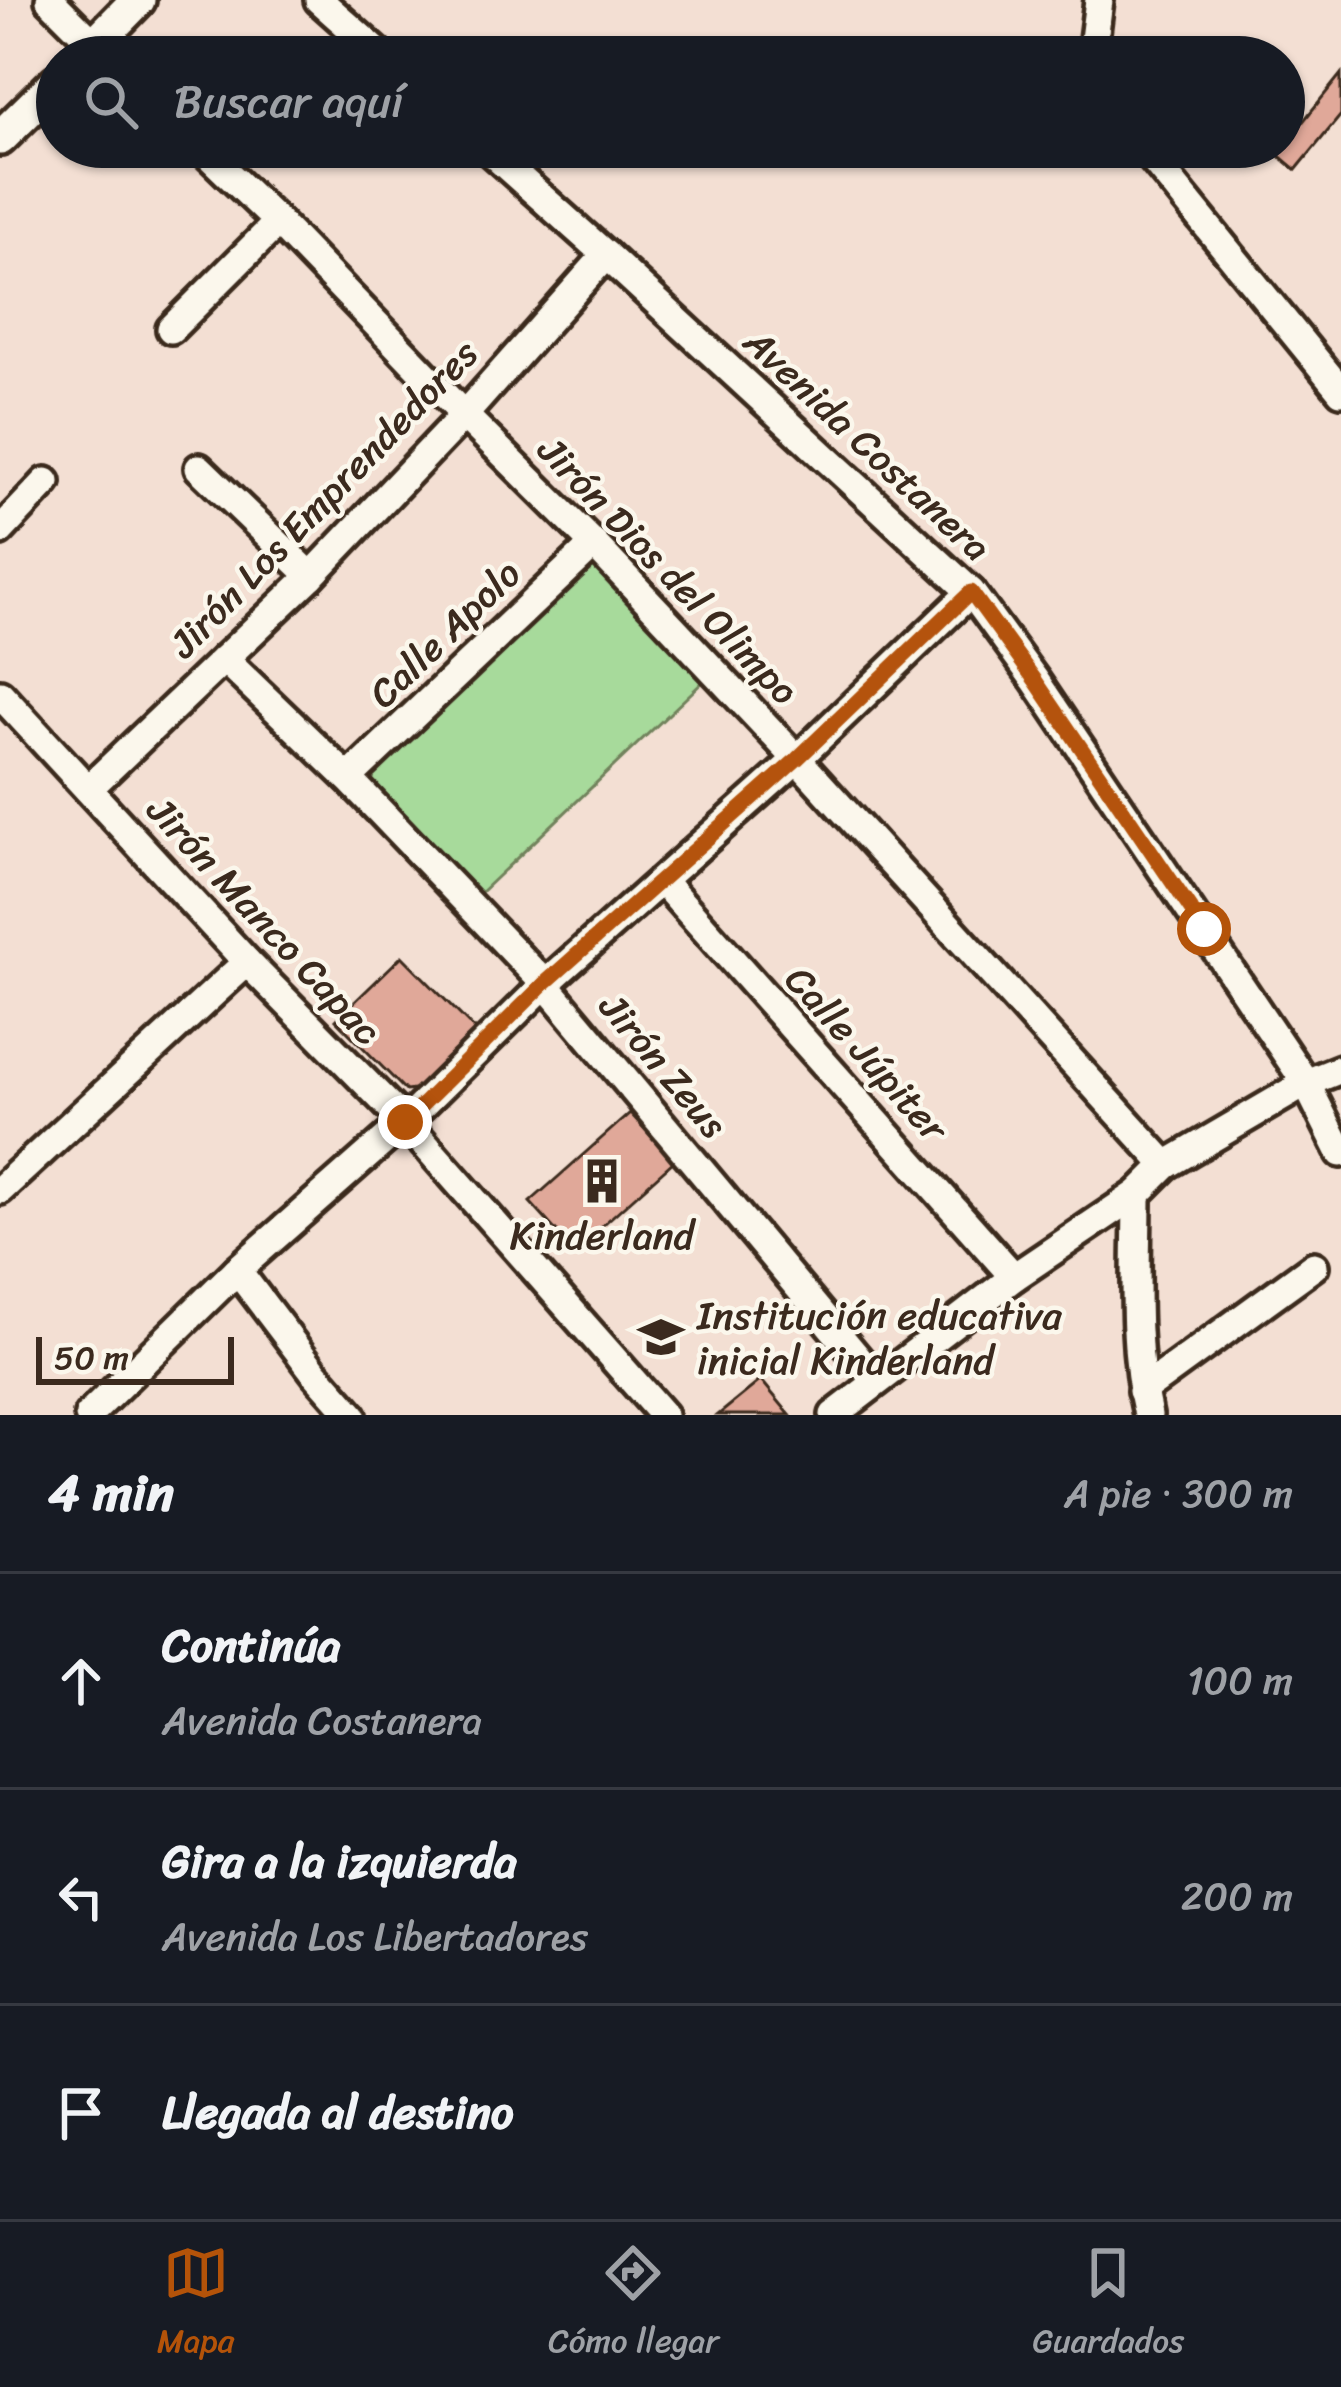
<!DOCTYPE html>
<html lang="es">
<head>
<meta charset="utf-8">
<style>
	body { margin:0; font-family:Sriracha,sans-serif; background:#242831; color:#f1f3f6 }
	.scale { position:absolute; left:36px; bottom:30px; width:198px; box-sizing:border-box; padding-left:12px; border:6px solid #3b2a1e; border-top:0; font-size:33px; line-height:42px; white-space:nowrap; color:#3b2a1e; -webkit-text-stroke:9px #fbf7ec; paint-order:stroke }
	.stop { position:absolute; width:36px; height:36px; margin:-27px; border:9px solid #b45309; border-radius:50%; background:#fff }
	.stop.end { background:#b45309; border-color:#fff; box-shadow:0 3px 12px #0008 }
	.list { margin:0; padding:0; list-style:none }
	h2 { display:flex; justify-content:space-between; align-items:center; height:156px; margin:0; padding:0 48px; font-size:51px }
	h2 small { font-size:39px; font-weight:400; color:#9ea1a6 }
	.list li { display:grid; grid-template-columns:78px 1fr auto; gap:36px; align-items:center; box-sizing:border-box; height:216px; padding:0 48px; border-top:3px solid #363941 }
	.list b { display:block; font-size:45px; white-space:nowrap }
	.list p { margin:0; font-size:39px; white-space:nowrap; color:#9ea1a6 }
	.list em { font-size:39px; font-style:normal; color:#9ea1a6 }
	.icon { flex:none; width:66px; height:66px; fill:none; stroke:currentColor; stroke-width:2; stroke-linecap:round; stroke-linejoin:round }
	.map { position:relative; flex:none; width:1341px; height:1415px; overflow:hidden }
	.search { position:absolute; background:#171b24; box-shadow:0 3px 9px #0004; left:36px; right:36px; top:36px; height:132px; display:flex; align-items:center; gap:30px; box-sizing:border-box; padding:0 42px; border-radius:66px; color:#9ea1a6; font-size:45px }
	.sheet { height:804px; background:#171b24 }
	nav { display:flex; justify-content:space-around; align-items:center; box-sizing:border-box; height:168px; border-top:3px solid #363941; background:#171b24; font-size:33px; color:#9ea1a6 }
	nav a { display:grid; justify-items:center; gap:6px }
	nav .on { color:#b45309 }
	.map>svg:first-child { display:block }
</style>
</head>
<body>
<div class="map">
<svg width="1341" height="1415" viewBox="0 0 1341 1415">
	<rect width="100%" height="100%" fill="#f3dfd3"/>
	<filter id="ink" filterUnits="userSpaceOnUse"><feTurbulence type="fractalNoise" baseFrequency=".00833" numOctaves="2"/><feDisplacementMap in="SourceGraphic" scale="24" xChannelSelector="R" yChannelSelector="G"/><feConvolveMatrix kernelMatrix="1 2 1 2 8 2 1 2 1" color-interpolation-filters="sRGB"/></filter>
	<g filter="url(#ink)">
		<!-- green -->
		<path fill="#a7da9b" stroke="#71825c" stroke-width="3" d="M592,551L708,677L479,894L362,776Z"/>
		<!-- building -->
		<g fill="#e0a899" stroke="#3b2a1e" stroke-width="3">
			<path d="M1341,74V115L1296,170L1277,154Z"/>
			<path d="M402,956L482,1037L429,1088L406,1091L336,1020Z"/>
			<path d="M630,1113L674,1161L574,1251L530,1202Z"/>
			<path d="M761,1380L790,1415H718Z"/>
		</g>
		<g fill="none" stroke-linecap="round" stroke-linejoin="round">
			<!-- minor casing -->
			<g stroke="#3b2a1e" stroke-width="36">
				<g id="minor">
					<path d="M50,0L107,57"/>
					<path d="M319,0L383,57"/>
					<path d="M1099,57L1094,40L1099,0"/>
					<path d="M200,147L278,222L464,415L594,544L797,759L1166,1165"/>
					<path d="M485,147L606,255L971,592L1035,680L1306,1083L1341,1153"/>
					<path d="M1143,147L1341,391"/>
					<path d="M171,329L278,222"/>
					<path d="M199,468L311,576"/>
					<path d="M0,531L46,482"/>
					<path d="M224,659L348,778L545,984L876,1380"/>
					<path d="M0,694L247,962L405,1122L663,1415"/>
					<path d="M348,778L594,544"/>
					<path d="M88,789L311,576L464,415L606,255"/>
					<path d="M662,881L1014,1277"/>
					<path d="M0,1190L247,962"/>
					<path d="M1137,1194C1137,1267 1131,1343 1148,1415"/>
					<path d="M237,1270L315,1373L352,1415"/>
					<path d="M1142,1391L1314,1266"/>
					<path d="M89,1415L237,1270L405,1122L545,984L797,759L971,592"/>
					<path d="M834,1415L1014,1277L1137,1194L1166,1165L1306,1083L1341,1069"/>
				</g>
			</g>
			<!-- tertiary casing -->
			<g stroke="#3b2a1e" stroke-width="42">
				<g id="tertiary">
					<path d="M82,57L138,0"/>
					<path d="M0,138L57,82"/>
				</g>
			</g>
			<!-- minor -->
			<use href="#minor" stroke="#fbf7ec" stroke-width="27"/>
			<!-- tertiary -->
			<use href="#tertiary" stroke="#fbf7ec" stroke-width="33"/>
		</g>
	</g>
	<g fill="none" stroke-linecap="round" stroke-linejoin="round" filter="url(#ink)">
		<!-- route -->
		<path stroke="#b45309" stroke-width="15" d="M405,1122L545,983L797,759L971,592L1035,680L1204,929"/>
	</g>
	<!-- icons -->
	<defs>
		<g id="building-bare" transform="scale(3.6)"><path d="M-4-6H4V6H1V3H-1V6H-4ZM-2.5-4.3h1.7v1.8h-1.7ZM.8-4.3h1.7v1.8H.8ZM-2.5-1h1.7V.8h-1.7ZM.8-1h1.7V.8H.8Z" fill="#3b2a1e" stroke="#fbf7ec" stroke-width="2.5" paint-order="stroke"/></g>
		<g id="school-bare" transform="scale(3.6)"><path d="M0-5L7-2L0 1L-7-2ZM-4 1L0 2.5L4 1V4Q0 6-4 4Z" fill="#3b2a1e" stroke="#fbf7ec" stroke-width="2.5" paint-order="stroke"/></g>
	</defs>
	<g fill-rule="evenodd">
		<use href="#building-bare" x="602" y="1181"/>
		<use href="#school-bare" x="661" y="1337"/>
	</g>
	<g text-anchor="middle" stroke-width="9" stroke-linejoin="round" paint-order="stroke">
		<!-- street labels -->
		<g font-size="39" fill="#3b2a1e" stroke="#fbf7ec">
			<text transform="translate(868 444) rotate(43)" y="14">Avenida Costanera</text>
			<text transform="translate(323 498) rotate(-46)" y="14">Jirón Los Emprendedores</text>
			<text transform="translate(669 570) rotate(46)" y="14">Jirón Dios del Olimpo</text>
			<text transform="translate(444 633) rotate(-44)" y="14">Calle Apolo</text>
			<text transform="translate(265 920) rotate(47)" y="14">Jirón Manco Capac</text>
			<text transform="translate(867 1053) rotate(48)" y="14">Calle Júpiter</text>
			<text transform="translate(664 1065) rotate(50)" y="14">Jirón Zeus</text>
		</g>
		<!-- poi labels -->
		<g font-size="39" fill="#3b2a1e" stroke="#fbf7ec">
			<text x="602" y="1249">Kinderland</text>
			<text x="697" y="1329" text-anchor="start">Institución educativa<tspan x="697" dy="45">inicial Kinderland</tspan></text>
		</g>
	</g>
</svg>
<div class="scale">50 m</div>
<div class="stop" style="left:1204px;top:929px"></div>
<div class="stop end" style="left:405px;top:1122px"></div>
<div class="search"><svg class="icon" aria-label="search" viewBox="0 0 24 24"><circle cx="10" cy="10" r="6"/><path d="M15 15l6 6"/></svg>Buscar aquí</div>
</div>
<section class="sheet">
<h2>4 min<small>A pie · 300 m</small></h2>
<ul class="list">
<li><svg class="icon" aria-label="ahead" viewBox="0 0 24 24"><path d="M12 20V5M6 11l6-6 6 6"/></svg><div><b>Continúa</b><p>Avenida Costanera</p></div><em>100 m</em></li>
<li><svg class="icon" aria-label="left" viewBox="0 0 24 24"><path d="M17 20v-9H6M10 6l-5 5 5 5"/></svg><div><b>Gira a la izquierda</b><p>Avenida Los Libertadores</p></div><em>200 m</em></li>
<li><svg class="icon" aria-label="arrive" viewBox="0 0 24 24"><path d="M6 21V4h12l-3 4 3 4H6"/></svg><div><b>Llegada al destino</b></div></li>
</ul>
</section>
<nav>
<a class="on"><svg class="icon" aria-label="map" viewBox="0 0 24 24"><path d="M3 6l6-2 6 2 6-2v14l-6 2-6-2-6 2zM9 4v14M15 6v14"/></svg>Mapa</a>
<a><svg class="icon" aria-label="directions" viewBox="0 0 24 24"><path d="M12 3l9 9-9 9-9-9zM9 14v-3h6M13 9l2 2-2 2"/></svg>Cómo llegar</a>
<a><svg class="icon" aria-label="saved" viewBox="0 0 24 24"><path d="M7 4h10v16l-5-4-5 4z"/></svg>Guardados</a>
</nav>
</body>
</html>
